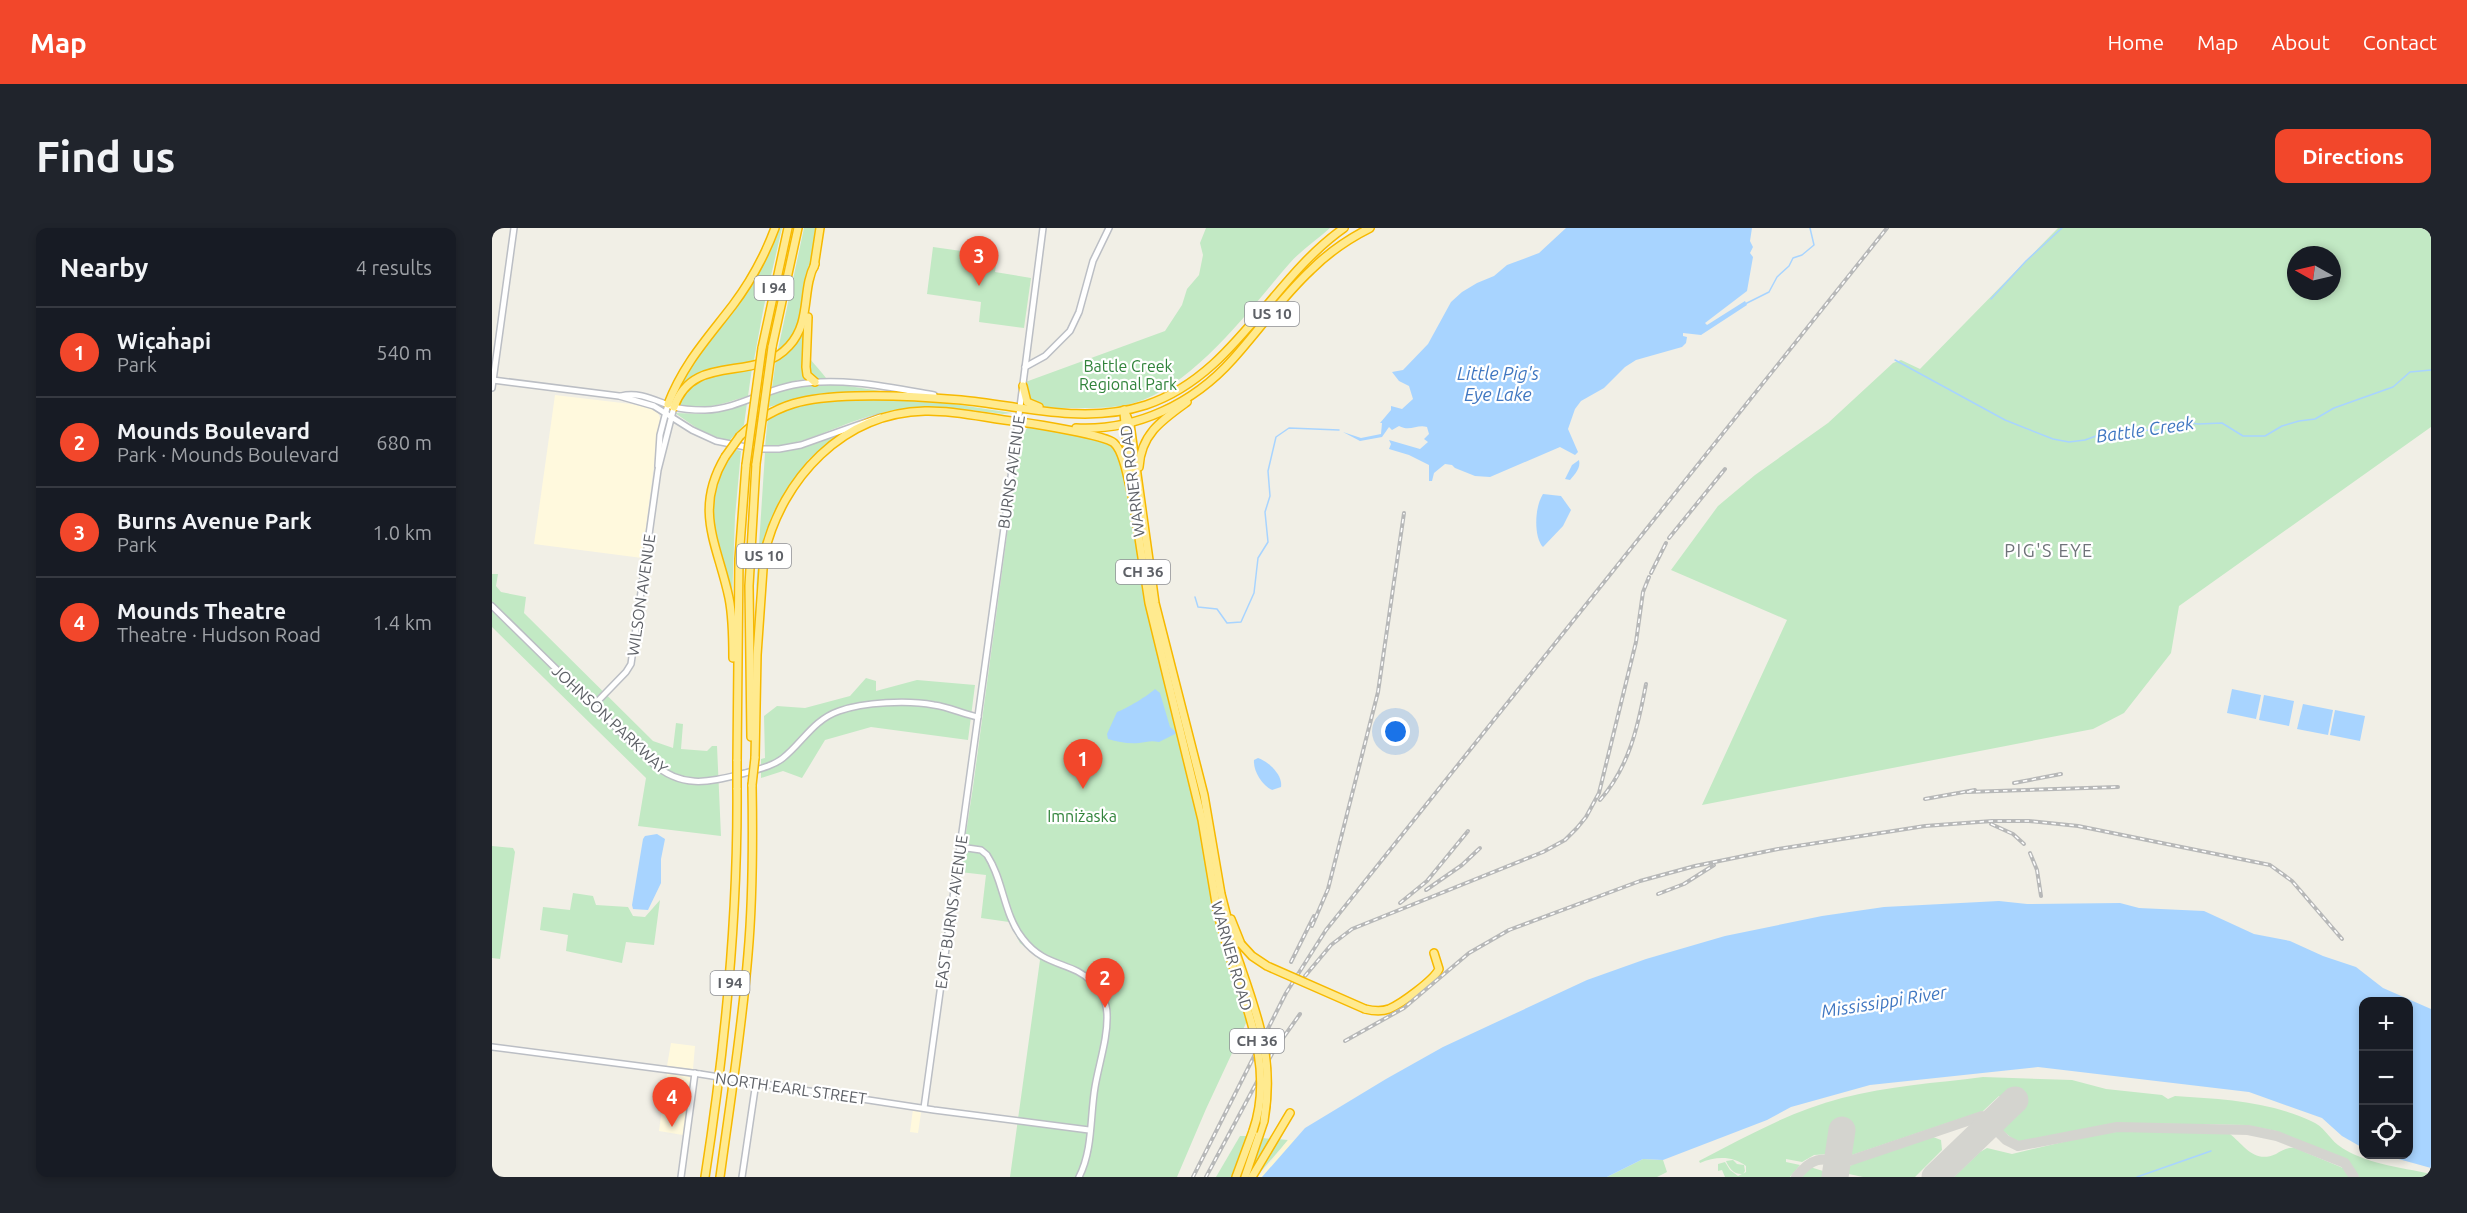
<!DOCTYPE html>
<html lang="en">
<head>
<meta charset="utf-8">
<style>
	body { margin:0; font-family:Ubuntu,sans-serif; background:#20242c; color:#f1f3f6 }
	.controls { position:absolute; right:18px; bottom:18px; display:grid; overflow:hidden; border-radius:12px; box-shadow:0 3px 9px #0003 }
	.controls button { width:54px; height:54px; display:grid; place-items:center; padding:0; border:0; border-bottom:2px solid #363941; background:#171b24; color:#f1f3f6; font:30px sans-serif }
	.compass { position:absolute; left:1795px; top:18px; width:54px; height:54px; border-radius:50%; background:#171b24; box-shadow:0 3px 9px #0003; rotate:278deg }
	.you { position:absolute; left:904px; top:504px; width:21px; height:21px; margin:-15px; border:4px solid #fff; border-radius:50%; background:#1a73e8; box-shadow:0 0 0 9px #1a73e833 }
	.badge { display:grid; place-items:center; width:39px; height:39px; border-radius:50%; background:#f2472b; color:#fff; font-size:20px; font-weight:700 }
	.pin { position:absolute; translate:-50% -50px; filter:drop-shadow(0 2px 3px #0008) }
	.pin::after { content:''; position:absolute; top:32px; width:21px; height:18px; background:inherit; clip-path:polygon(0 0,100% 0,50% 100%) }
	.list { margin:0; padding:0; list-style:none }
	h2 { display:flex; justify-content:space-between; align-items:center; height:78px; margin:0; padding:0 24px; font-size:26px }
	h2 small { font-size:20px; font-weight:400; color:#9ea1a6 }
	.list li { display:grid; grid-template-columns:39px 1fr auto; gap:18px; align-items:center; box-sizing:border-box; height:90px; padding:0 24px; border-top:2px solid #363941 }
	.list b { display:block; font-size:22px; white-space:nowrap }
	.list p { margin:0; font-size:20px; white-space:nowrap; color:#9ea1a6 }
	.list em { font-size:20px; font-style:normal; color:#9ea1a6 }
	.icon { flex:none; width:33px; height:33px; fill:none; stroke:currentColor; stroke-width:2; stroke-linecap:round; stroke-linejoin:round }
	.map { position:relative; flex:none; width:1939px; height:949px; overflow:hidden; border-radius:12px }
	header { display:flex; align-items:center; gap:36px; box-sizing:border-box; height:84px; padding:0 30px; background:#f2472b; color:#fff }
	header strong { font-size:28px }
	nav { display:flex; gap:33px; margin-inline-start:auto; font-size:21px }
	.intro { display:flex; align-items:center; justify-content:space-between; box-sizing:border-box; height:144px; padding:0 36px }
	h1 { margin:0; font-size:42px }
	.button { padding:15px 27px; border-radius:12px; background:#f2472b; color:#fff; font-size:21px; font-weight:700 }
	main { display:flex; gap:36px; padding:0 36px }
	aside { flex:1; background:#171b24; border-radius:12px; box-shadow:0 3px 9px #0003 }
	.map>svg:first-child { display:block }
</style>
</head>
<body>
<header>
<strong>Map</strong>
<nav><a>Home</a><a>Map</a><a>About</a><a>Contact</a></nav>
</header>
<div class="intro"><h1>Find us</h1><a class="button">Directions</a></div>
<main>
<aside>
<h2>Nearby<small>4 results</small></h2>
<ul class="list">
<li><span class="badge">1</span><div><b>Wic̣aḣapi</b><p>Park</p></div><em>540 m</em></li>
<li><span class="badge">2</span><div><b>Mounds Boulevard</b><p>Park · Mounds Boulevard</p></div><em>680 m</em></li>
<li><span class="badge">3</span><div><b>Burns Avenue Park</b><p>Park</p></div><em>1.0 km</em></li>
<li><span class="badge">4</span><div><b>Mounds Theatre</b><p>Theatre · Hudson Road</p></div><em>1.4 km</em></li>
</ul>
</aside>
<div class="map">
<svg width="1939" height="949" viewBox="0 0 1939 949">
	<rect width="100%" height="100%" fill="#f1efe6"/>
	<!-- commercial -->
	<g fill="#fff9dd">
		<path d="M63,167L139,176L158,180L166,185L168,190L150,330L42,316Z"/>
		<path d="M179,815L203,818L201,841L175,838Z"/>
		<path d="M175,845L196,848L200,851L191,907L167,903Z"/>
		<path d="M421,881L426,882L429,885L426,905L418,904Z"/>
	</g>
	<!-- green -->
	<g fill="#c2e9c4" fill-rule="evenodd">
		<path d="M285,0H290L272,78L261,137C223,141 202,140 180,175L190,149L242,78Z"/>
		<path d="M312,0H325L311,89L300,110L285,126Z"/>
		<path d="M714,0H838C825,12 809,22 797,36C757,82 702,158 642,175C624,180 606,180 588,180C563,180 548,182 527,167L528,156L673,103L690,77L695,61L707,47L711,27L708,15Z"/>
		<path d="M1566,0H1939V199L1687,378L1679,425L1632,485L1601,501L1210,577L1295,392L1179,342L1226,278L1263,247L1336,195L1401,135L1409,132L1428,141ZM1804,27H1840V63H1804Z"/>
		<path d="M441,19L505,28L503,44L539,50L532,100L487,94L489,74L435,66Z"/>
		<path d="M314,94C309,130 316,126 334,150L307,152L280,160L284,131Z"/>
		<path d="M260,140L256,168C233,175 210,184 186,176L185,172L209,148Z"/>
		<path d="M319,157H350L408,166L316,168L277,179L278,167L299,160Z"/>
		<path d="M382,171L455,175L520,185L511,186C465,180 423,174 378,188C340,199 314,217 273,219L276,188C309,171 346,172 382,171Z"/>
		<path d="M255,175L252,197L236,214L206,201L183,185L214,186Z"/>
		<path d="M536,199L612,211L627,221L708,592L735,729L755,793L714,881L685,949H518L548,732L528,715L517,694L489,690L494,647L468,644L481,559L524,240L532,204Z"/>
		<path d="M350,204L316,232L287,273L272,312L264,363L273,225L307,221Z"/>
		<path d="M241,221L249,223L243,289L240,373C229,335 213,295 224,255C227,243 235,232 241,221Z"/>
		<path d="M0,346H6L4,358L9,364L34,369L32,385L161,513L181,520L184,495L191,496L189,521L215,523L220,518H225L229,608L146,598L154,550L0,399Z"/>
		<path d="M374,450L384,453V463L425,452L483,457L476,512L379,499L333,512L310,550L291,543L269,550V531L273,530L272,488L285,478L313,480L358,468Z"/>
		<path d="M0,618L21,620L23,624L8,731L0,730Z"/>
		<path d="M81,665L101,668L104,677L136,679L141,688L153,689L168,672L162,717L134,714L130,735L74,723L76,707L48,702L51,679L78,682Z"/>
		<path d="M1491,849L1580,852L1614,861L1670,867L1676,871L1683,868C1730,871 1775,873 1819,893C1832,898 1836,909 1846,917C1872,936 1908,939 1939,946V949H1867L1856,932L1784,903L1754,897L1623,895L1529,914L1521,911L1511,903V901L1524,888L1519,880L1524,874L1519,869L1513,874L1507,868L1491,883L1354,929L1358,903L1341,900L1336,926L1322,927L1310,934L1294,931V934L1308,937L1298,949H1233L1230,942L1226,943V936L1233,934L1238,942L1246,948L1254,944V938C1241,928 1224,928 1208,935L1207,933C1253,909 1299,883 1350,870C1396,858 1444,855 1491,849Z"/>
		<path d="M1639,903L1738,906C1752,917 1762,936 1784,926C1791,922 1796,919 1803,920L1851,940L1857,949H1462L1488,924L1495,920L1520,926L1610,905Z"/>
		<path d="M748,908H755L739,949H724Z"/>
		<path d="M1441,909L1449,912L1450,922L1423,949H1371L1352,945L1355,940L1361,936Z"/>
		<path d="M770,910L781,911L756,949Z"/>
		<path d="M786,911L796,912L765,948V947Z"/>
		<path d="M1151,931L1171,932L1175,944L1165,949H1115Z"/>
		<path d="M1241,932L1245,936L1252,937L1253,943L1251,946C1242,947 1237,940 1234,933Z"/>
		<path d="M1318,939L1331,943L1333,949H1310Z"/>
	</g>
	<!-- sand -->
	<path fill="#fcf6d5" d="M796,912H803L770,949H767Z"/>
	<!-- water -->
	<g fill="#a8d4ff">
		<path d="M1074,0H1260L1258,13L1261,19L1258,25L1261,29L1255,63L1213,95L1215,97L1253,73L1255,77L1209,107L1191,105V108L1195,109L1194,115L1190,119L1144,132L1133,139L1112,160L1089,173L1083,181L1076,201L1086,224L1083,227L1068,219L998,249L983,248L963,240L960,237L953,236L942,245L940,253H937V237L917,227L897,221L899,216L897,212L928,221L936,214L932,211L937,206L935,199C925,196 918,204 907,198L900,202L897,199L890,209L868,213L851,204L869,210L889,206L890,195H888L899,182V178L910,181L921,171L917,158L907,153L900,144L911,142L936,116L959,74L970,64L985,55L1002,48L1015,37L1047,25Z"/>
		<path d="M1087,232C1089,240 1083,246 1078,252L1073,251L1080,237Z"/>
		<path d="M1051,266L1069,268L1079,282L1071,298L1051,319C1042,310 1042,280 1051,266Z"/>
		<path d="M663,461L668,465L678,499L685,505L667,514C659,512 654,514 647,515C636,516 626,514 616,511L615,506L625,484C634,481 657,467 663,461Z"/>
		<path d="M1740,461L1769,467L1764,491L1735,485Z"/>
		<path d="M1772,467L1802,473L1797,498L1767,492Z"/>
		<path d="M1811,476L1841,482L1836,507L1805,501Z"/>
		<path d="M1843,482L1873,488L1868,513L1838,507Z"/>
		<path d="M766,530C777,534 791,547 789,559L780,562C770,557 761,543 762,532Z"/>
		<path d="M165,606L173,611L169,631V655L156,682L141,681L140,677L151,611L153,608Z"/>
		<path d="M1507,673L1535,676L1628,675L1647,680L1712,683L1762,706L1798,713L1831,728L1864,739L1891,760L1939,781V940L1892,927L1916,926V774H1872L1871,920L1850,908L1830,890L1757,864L1546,839L1378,857L1299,879L1275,892L1171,932L1151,931L1115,949H770L813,900L894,851L951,819L1095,752L1154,731L1233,708L1330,688L1392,679Z"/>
	</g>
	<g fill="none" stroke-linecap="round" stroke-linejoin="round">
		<!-- stream -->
		<g stroke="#a8d4ff" stroke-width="1.5">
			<path d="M1499,71L1534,33L1570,0"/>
			<path d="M1253,76L1277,64L1285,49L1297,38L1301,30L1310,27L1322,17L1318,0"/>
			<path d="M1403,132L1513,192L1561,211L1577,214L1593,212L1618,203L1666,202L1691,194L1706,196L1730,195L1751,208H1773L1790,198L1807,193L1823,191L1842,180L1901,159L1918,144L1939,142"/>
			<path d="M703,369L706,379L725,381L735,395L749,394L762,365L766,330L776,314L773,284L778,268L776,243L784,209L797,200L847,202"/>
			<path d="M1645,949L1719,923"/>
		</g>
		<!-- taxiway -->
		<path stroke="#d4d4cf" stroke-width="10" d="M1304,949C1321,928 1329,930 1354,934L1490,888L1514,912L1526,918L1625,899L1756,902L1785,908L1853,935L1862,949"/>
		<!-- runway -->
		<g stroke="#d4d4cf" stroke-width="27">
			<path d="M1343,949L1350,902"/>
			<path d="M1443,949L1523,872"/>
		</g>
		<!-- secondary casing -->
		<g stroke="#bbbec4" stroke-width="8">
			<g id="secondary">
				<path d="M533,139L553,128L578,103L587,84L601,33L617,0"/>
				<path d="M1,152L127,168L162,178L200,202L224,213L264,221H287L309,217L388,189"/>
				<path d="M0,160L22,0"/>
				<path d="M129,168C147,163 164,173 182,179C192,182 203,182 213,182C245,181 270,163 301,157C346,148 397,159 442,167"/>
				<path d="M166,238L168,207L176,176"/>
				<path d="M0,378L159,534C191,562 217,554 253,545C267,541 281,538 291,530C311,514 321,492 347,483C372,474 416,472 442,477C457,479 471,486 486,489"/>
				<path d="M102,477L134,444L139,436L166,242L182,179"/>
				<path d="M468,619L489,622L495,627C512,653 511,686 531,711C553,740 580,733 600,754C608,762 615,774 615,786C616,810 607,835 603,859C598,888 601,922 587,949"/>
				<path d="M0,819L208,846"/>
				<path d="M252,853L442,882L597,902"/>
				<path d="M432,880L519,249L551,0"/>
				<path d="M189,949L203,845"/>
				<path d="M250,949L264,854"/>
			</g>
		</g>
		<!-- highway casing -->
		<g stroke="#f7b900" stroke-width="10">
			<g id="highway">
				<path d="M322,39L328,0"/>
				<path d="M316,89L314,139L315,147L323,154"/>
				<path d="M280,119L306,0"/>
				<path d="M270,120L296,0"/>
				<path d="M531,158L535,174L547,179"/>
				<path d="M176,176C192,135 215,111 241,77C259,53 273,27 283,0"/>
				<path d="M182,179C202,123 263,156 297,118C320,93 309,62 323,36"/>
				<path d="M632,182L638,196L663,375L712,567L729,666L745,728"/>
				<path d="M632,185L638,248"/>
				<path d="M584,200C644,203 701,176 741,131C767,102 790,69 819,42C836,25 856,11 878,0"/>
				<path d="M248,208C283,174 317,169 364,168C399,167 434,169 469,172C530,178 593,197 654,177C743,147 778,52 852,0"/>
				<path d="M233,229C201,283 226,317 237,370C241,390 241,410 241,430"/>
				<path d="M647,239C649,206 670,192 695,174"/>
				<path d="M641,271L657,375L710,592L726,687L737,726"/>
				<path d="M259,509L257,358L264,236"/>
				<path d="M263,530L265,427L272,327C290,250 351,185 433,183C465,182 497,191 528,194C543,196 613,207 622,215C633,225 637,259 642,275"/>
				<path d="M245,533L247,331L254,237"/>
				<path d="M739,691L749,716"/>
				<path d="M873,781C881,783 889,784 897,781C909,776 942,752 947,741L942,725"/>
				<path d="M213,949C233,820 246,691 245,560"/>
				<path d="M228,949C238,875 250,801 256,726C261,670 261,614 260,557"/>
				<path d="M744,949L761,903"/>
				<path d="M753,949L772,893"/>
				<path d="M760,949L798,885"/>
			</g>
		</g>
		<!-- secondary -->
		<use href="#secondary" stroke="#fff" stroke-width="5"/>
		<!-- highway -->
		<use href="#highway" stroke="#ffea8f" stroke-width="7"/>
		<!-- rail casing -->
		<g stroke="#b7b8b8" stroke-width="4">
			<g id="rail">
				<path d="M1177,310L1233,241"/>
				<path d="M1159,345L1174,315"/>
				<path d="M1522,555L1569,546"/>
				<path d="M1475,564L1626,559"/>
				<path d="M1433,571L1483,562"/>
				<path d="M1108,572C1137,539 1146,499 1154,456"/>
				<path d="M1499,596L1521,606L1532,616"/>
				<path d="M1538,625L1545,642L1549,668"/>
				<path d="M934,662L970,637L988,620"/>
				<path d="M1166,666L1192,656L1222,637"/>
				<path d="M908,675L935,653L976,603"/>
				<path d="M820,698L836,661L886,464L912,285"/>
				<path d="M799,734L822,688"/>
				<path d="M813,748L839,717L860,701L1051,624L1073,612L1085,600L1094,589L1107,565L1144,414L1151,364L1157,349"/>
				<path d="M853,813L912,780L977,725L1017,702L1148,653L1203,638L1286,621L1433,598L1500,593H1537L1586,598L1778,637L1800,653L1850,711"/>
				<path d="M701,949L794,765L834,702L1395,0"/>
				<path d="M714,949L781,824L808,786"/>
			</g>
		</g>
		<!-- rail -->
		<use href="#rail" stroke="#fff" stroke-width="1.5" stroke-dasharray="4.5" stroke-linecap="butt"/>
		<!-- secondary-bridge casing -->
		<g stroke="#bbbec4" stroke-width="8" stroke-linecap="butt">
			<path id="secondary-bridge" d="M208,846L252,853"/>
		</g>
		<!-- highway-bridge casing -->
		<g stroke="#f7b900" stroke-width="10" stroke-linecap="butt">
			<g id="highway-bridge">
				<path d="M233,229L248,208"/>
				<path d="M264,236L280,119"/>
				<path d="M254,237L270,120"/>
				<path d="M260,557L263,530"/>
				<path d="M245,560V533"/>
				<path d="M749,716L760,728L775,738L873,781"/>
				<path d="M737,726C756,784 782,843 761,903"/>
				<path d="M745,728C765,786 783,830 772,893"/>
			</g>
		</g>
		<!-- secondary-bridge -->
		<use href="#secondary-bridge" stroke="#fff" stroke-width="5"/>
		<!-- highway-bridge -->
		<use href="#highway-bridge" stroke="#ffea8f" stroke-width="7"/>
	</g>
	<g text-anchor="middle" stroke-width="4.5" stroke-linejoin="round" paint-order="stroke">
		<!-- shield labels -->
		<g fill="#fff" stroke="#8e9095" stroke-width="1.5">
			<rect x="262.5" y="48" width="39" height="24" rx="4.5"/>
			<rect x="753" y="74" width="54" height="24" rx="4.5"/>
			<rect x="245" y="316" width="54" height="24" rx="4.5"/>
			<rect x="624" y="332" width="54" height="24" rx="4.5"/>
			<rect x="218.5" y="743" width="39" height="24" rx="4.5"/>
			<rect x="738" y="801" width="54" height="24" rx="4.5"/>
		</g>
		<g font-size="15" font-weight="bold" fill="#5e6167">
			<text x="282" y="65">I 94</text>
			<text x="780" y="91">US 10</text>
			<text x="272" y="333">US 10</text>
			<text x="651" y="349">CH 36</text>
			<text x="238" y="760">I 94</text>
			<text x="765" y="818">CH 36</text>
		</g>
		<!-- park labels -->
		<g font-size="16" fill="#30833a" stroke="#fff">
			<text x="636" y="144">Battle Creek<tspan x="636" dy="18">Regional Park</tspan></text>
			<text x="590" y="594">Imniżaska</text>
		</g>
		<!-- street labels -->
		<g font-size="16" fill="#5e6167" stroke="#fff">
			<text transform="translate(519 244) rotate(-82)" y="6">BURNS AVENUE</text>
			<text transform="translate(640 253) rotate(-97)" y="6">WARNER ROAD</text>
			<text transform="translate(149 367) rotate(-82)" y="6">WILSON AVENUE</text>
			<text transform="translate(118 491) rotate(43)" y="6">JOHNSON PARKWAY</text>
			<text transform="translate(459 684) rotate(-82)" y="6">EAST BURNS AVENUE</text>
			<text transform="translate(740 728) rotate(74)" y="6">WARNER ROAD</text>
			<text transform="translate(299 860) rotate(8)" y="6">NORTH EARL STREET</text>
		</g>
		<!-- water labels -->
		<g font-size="18" font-style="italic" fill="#4077c1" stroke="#fff">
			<text x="1006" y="152">Little Pig's<tspan x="1006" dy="21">Eye Lake</tspan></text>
			<text transform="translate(1653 202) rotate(-8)" y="6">Battle Creek</text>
			<text transform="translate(1392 774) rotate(-9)" y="6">Mississippi River</text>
		</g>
		<!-- neighbourhood labels -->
		<g font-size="18" letter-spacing="1.5" fill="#6f7379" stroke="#fff">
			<text x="1557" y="329">PIG'S EYE</text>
		</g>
	</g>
</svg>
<div class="controls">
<button>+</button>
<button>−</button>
<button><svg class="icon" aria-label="locate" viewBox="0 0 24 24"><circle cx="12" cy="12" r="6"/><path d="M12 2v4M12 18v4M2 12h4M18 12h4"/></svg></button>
</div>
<svg class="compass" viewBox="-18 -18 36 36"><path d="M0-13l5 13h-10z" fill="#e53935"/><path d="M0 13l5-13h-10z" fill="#9ea1a6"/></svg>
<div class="you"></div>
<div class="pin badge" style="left:591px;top:561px">1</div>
<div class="pin badge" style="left:613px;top:780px">2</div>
<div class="pin badge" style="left:487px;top:58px">3</div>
<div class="pin badge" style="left:180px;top:899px">4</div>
</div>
</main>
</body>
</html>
